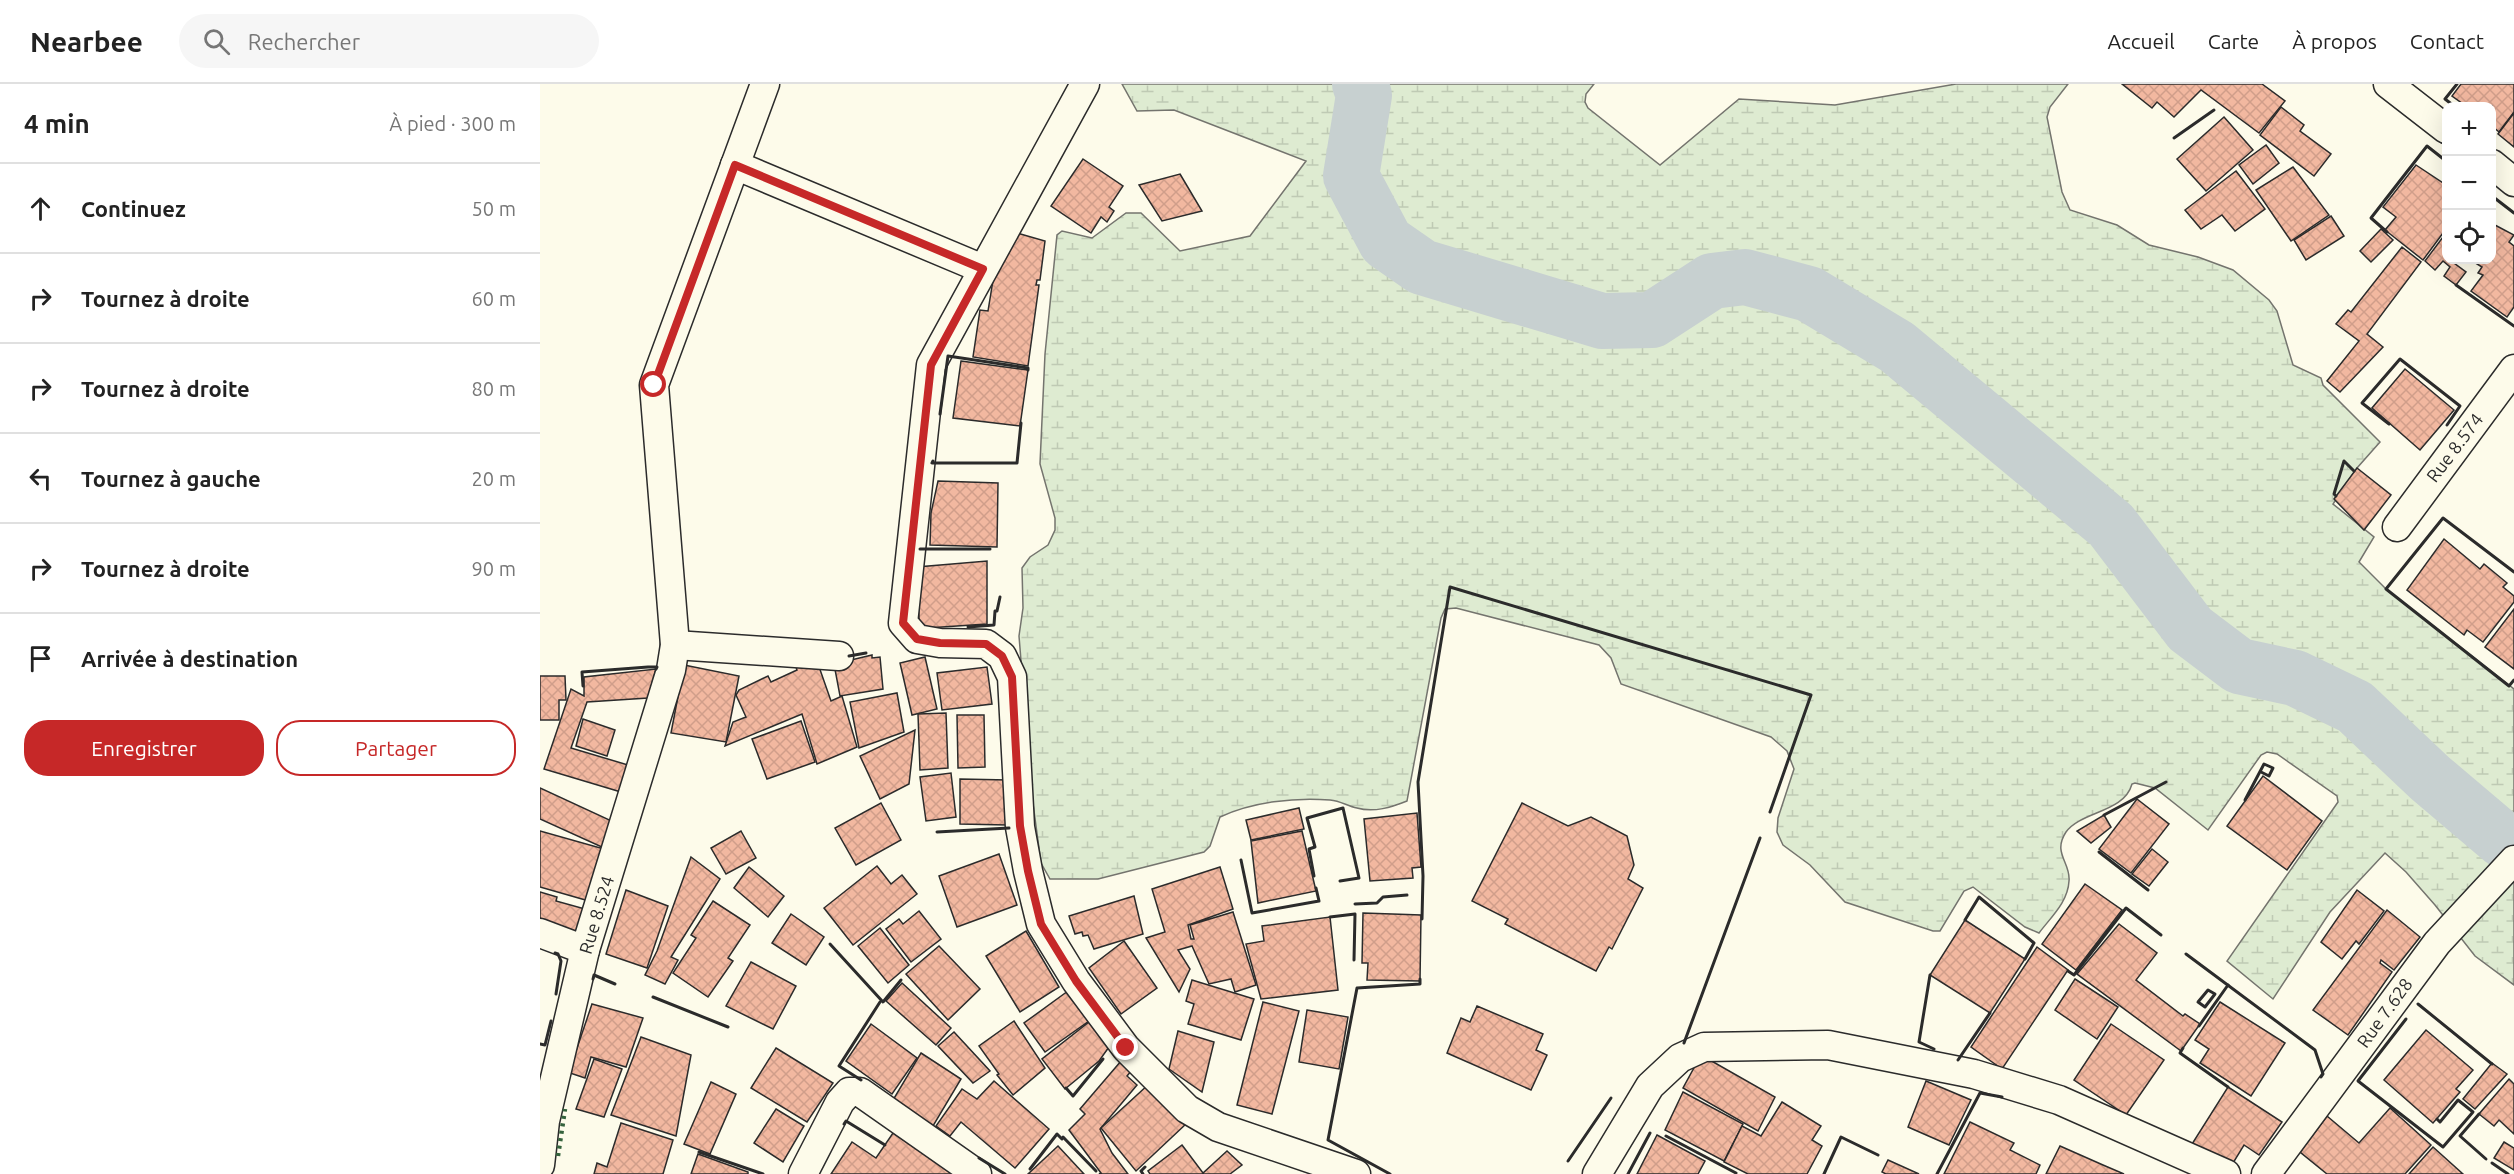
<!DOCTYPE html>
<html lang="fr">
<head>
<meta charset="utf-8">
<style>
	body { margin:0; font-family:Ubuntu,sans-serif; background:#f6f6f6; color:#222 }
	.controls { position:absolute; right:18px; top:18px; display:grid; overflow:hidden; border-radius:12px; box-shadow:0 6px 24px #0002 }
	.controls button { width:54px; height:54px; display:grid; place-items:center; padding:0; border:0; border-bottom:2px solid #e0e0e0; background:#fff; color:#222; font:30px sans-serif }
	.stop { position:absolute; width:18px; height:18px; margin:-14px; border:4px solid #c62828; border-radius:50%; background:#fff }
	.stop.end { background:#c62828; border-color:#fff; box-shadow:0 2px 6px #0008 }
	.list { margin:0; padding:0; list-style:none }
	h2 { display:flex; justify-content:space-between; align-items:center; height:78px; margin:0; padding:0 24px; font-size:26px }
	h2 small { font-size:20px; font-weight:400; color:#767676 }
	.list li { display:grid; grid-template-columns:39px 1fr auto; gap:18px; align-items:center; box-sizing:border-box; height:90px; padding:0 24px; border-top:2px solid #e0e0e0 }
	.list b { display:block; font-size:22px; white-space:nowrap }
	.list em { font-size:20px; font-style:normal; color:#767676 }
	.actions { display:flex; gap:12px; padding:18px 24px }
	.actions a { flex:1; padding:14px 0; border:2px solid #c62828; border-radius:24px; text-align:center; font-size:21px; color:#c62828 }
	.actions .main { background:#c62828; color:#fff }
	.icon { flex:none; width:33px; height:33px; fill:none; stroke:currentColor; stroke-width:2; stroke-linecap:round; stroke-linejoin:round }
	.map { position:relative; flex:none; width:1974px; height:1090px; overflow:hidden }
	header { display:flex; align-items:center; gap:36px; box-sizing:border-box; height:84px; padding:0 30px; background:#fff; border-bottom:2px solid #e0e0e0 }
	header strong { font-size:28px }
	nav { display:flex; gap:33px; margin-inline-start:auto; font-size:21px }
	.search { width:420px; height:54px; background:#f6f6f6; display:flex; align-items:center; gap:15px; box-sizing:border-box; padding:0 21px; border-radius:33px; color:#767676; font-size:22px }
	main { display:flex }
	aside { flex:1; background:#fff }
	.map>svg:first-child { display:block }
</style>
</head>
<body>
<header>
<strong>Nearbee</strong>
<div class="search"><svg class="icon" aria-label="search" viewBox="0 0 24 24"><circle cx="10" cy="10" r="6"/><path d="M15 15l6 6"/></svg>Rechercher</div>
<nav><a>Accueil</a><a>Carte</a><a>À propos</a><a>Contact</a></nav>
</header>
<main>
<aside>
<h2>4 min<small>À pied · 300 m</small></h2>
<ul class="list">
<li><svg class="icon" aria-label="ahead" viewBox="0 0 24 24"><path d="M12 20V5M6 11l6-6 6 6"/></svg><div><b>Continuez</b></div><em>50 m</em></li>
<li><svg class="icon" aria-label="right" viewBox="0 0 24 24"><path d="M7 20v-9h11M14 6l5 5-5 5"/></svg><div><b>Tournez à droite</b></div><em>60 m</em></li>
<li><svg class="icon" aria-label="right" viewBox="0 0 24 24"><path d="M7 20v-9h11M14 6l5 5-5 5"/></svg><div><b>Tournez à droite</b></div><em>80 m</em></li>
<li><svg class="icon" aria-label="left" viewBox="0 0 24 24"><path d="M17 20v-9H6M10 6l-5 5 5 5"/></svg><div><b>Tournez à gauche</b></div><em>20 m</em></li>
<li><svg class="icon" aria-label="right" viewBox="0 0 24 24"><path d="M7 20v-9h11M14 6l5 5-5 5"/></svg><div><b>Tournez à droite</b></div><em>90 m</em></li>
<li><svg class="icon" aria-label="arrive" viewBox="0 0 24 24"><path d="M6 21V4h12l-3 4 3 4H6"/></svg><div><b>Arrivée à destination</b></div></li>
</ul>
<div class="actions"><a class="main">Enregistrer</a><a>Partager</a></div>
</aside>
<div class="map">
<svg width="1974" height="1090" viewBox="0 0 1974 1090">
	<defs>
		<pattern id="wetland-marsh" width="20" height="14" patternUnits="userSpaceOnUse" patternTransform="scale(1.5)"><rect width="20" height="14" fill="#deebd1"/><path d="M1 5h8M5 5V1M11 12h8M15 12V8" fill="none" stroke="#bfcab4"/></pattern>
		<pattern id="building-cross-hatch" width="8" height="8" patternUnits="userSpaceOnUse" patternTransform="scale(1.5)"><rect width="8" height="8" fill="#f2b8a0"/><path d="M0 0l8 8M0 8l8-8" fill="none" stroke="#d09e8a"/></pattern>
	</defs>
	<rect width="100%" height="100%" fill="#fdfbea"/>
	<!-- wetland -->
	<path fill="url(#wetland-marsh)" stroke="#74746e" stroke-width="1.5" d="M582,0H1054L1046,10L1045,18L1048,24L1120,81L1199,15L1295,21L1416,0H1528L1510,23L1507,33L1522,108L1530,126L1577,141L1609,161L1658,173L1693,186L1729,216L1737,227L1753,281L1781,294L1783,301L1840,358L1817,384L1793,420L1834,453L1819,478L1846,505L1974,605V901L1935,872L1895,821L1866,788L1845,769L1790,828L1733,915L1687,877L1798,718L1797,712L1737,670L1727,668L1721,671L1668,746L1615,704L1595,699L1592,700C1584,729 1541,727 1526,748C1512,769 1531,779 1529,797C1528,818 1511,833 1499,849L1485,843L1433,803L1424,807L1400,847H1393L1305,818L1270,781L1243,761L1237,748L1238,734L1254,685L1247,667L1231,653L1081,600L1071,574L1059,561L916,524L905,525L901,534L867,717C852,723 834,729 817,724C807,722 801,717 790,716C755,713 712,718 680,733L670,762L664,768L558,795H510L501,779L492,712L479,552L483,524L482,484L490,473L508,461L515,446V434L500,380L505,270L517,151L522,147L552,154L586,129H601L640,167L710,152L766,77L634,26L597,27Z"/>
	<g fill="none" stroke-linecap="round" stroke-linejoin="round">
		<!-- river -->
		<path stroke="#c7d0d0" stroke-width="56" d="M820,0L824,11L811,92L846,158L882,183L1062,237L1112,236L1172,197L1205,193L1269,210L1357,263L1571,441L1650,545L1699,582L1755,594L1815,623L1890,694L1963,756L1974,760"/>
	</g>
	<!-- building -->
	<g fill="url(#building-cross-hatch)" stroke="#2b2b2b" stroke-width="1.5">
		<path d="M1582,0H1722L1745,17L1719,49L1661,6L1634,33L1617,18L1612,24Z"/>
		<path d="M1921,0H1974V28L1959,48L1952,42V22H1926L1912,12Z"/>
		<path d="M1741,23L1764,41L1760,47L1791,70L1774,92L1720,51Z"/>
		<path d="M1974,29V63L1958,50Z"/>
		<path d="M1684,33L1713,66L1666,107L1637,75Z"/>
		<path d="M1726,61L1739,79L1713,100L1699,81Z"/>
		<path d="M543,75L583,102L569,123L574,127L567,138L561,133L551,149L511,122Z"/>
		<path d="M1876,81L1906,101V145L1883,176L1845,146L1856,133L1843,123Z"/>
		<path d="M1753,83L1789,131L1751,157L1716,106Z"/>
		<path d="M1696,87L1725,125L1695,147L1682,131L1661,145L1645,126Z"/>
		<path d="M640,90L662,127L622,137L599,101Z"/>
		<path d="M1791,132L1804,152L1766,176L1754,156Z"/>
		<path d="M1953,140L1974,151L1969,158L1974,162V223L1967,233L1931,207L1943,191L1938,189L1942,183L1934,178L1936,176H1952Z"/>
		<path d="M1841,145L1853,156L1831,178L1820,167Z"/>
		<path d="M477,149L505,157L500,196H497L496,201H499L488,282L433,273L440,226L448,227L455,184Z"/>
		<path d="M1906,149V176H1916L1914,179L1926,188L1916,201L1904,192L1910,183L1903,177L1895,186L1885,177Z"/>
		<path d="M1862,163L1881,178L1827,250L1843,263L1800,308L1787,297L1819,257L1796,240L1808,226L1811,228Z"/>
		<path d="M421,277L488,286L480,342L413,334Z"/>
		<path d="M1865,285L1914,326L1880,366L1832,324Z"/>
		<path d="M1817,384L1851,411L1824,446L1794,415Z"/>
		<path d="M398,397L458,399L457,463L390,461L391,429Z"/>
		<path d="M1904,455L1940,485L1944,480L1967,499L1963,503L1974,512V518L1943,558L1927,546L1924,551L1867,506Z"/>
		<path d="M447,477V540L387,544L379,536L377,483Z"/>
		<path d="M1974,525V585L1945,563Z"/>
		<path d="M332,571V574L340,573L343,605L300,612L294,580Z"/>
		<path d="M385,573L397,625L372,631L360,579Z"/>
		<path d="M277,577L291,617L302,612L317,663L277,680L262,630L185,662L193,638L206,633L196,611L199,606L228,592L231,598L257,586L255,580Z"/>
		<path d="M144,581L199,592L186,658L131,649Z"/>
		<path d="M447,583L452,620L402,626L397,589Z"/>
		<path d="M116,585L108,614L47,618L31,664L88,681L81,708L4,685L31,605L44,612V593Z"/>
		<path d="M0,592H25L26,616H19V636H0Z"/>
		<path d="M357,609L364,648L319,664L310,618Z"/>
		<path d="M406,629L408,684L380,686L378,630Z"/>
		<path d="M417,631H444L445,683L418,684Z"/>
		<path d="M43,635L75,646L67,672L36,662Z"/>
		<path d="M261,637L275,678L227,695L212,655Z"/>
		<path d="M375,646L369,700L340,715L320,672Z"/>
		<path d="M411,689L416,733L386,737L380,693Z"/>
		<path d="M1723,692L1782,737L1747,786L1687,742Z"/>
		<path d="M420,695L468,696L467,741L420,740Z"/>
		<path d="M0,704L76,739L64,764L0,735Z"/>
		<path d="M1597,715L1629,740L1591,789L1559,765Z"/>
		<path d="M341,719L361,756L316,781L295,744Z"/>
		<path d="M982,719L1028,742L1051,733L1087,752L1094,781L1088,795L1103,804L1072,865L1069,863L1056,887L965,840L968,835L932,817Z"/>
		<path d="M759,724L764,745L711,756L706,736Z"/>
		<path d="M877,729L881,783L872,784L873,794L830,797L824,735Z"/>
		<path d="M1564,731L1571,743L1551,759L1537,747Z"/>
		<path d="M0,747L64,765L49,817L0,803Z"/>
		<path d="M201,747L216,774L186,790L171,764Z"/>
		<path d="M762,747L776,807L718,819L711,757Z"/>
		<path d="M1612,765L1628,778L1609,802L1592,790Z"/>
		<path d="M459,770L477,821L417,843L399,792Z"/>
		<path d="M151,773L180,795L131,873L138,876L125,900L105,891L117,867Z"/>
		<path d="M337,782L351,800L362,791L377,810L313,861L284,824Z"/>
		<path d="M209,783L244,812L228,833L194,804Z"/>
		<path d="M680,783L693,825L648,841L651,855H654L650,841L693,828L716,901L695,908L691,895L669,900L652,862L638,866L650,885L639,908L606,854L625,848L612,805Z"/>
		<path d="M1545,800L1582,826L1536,886L1502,860Z"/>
		<path d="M86,806L128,822L107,884L66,870Z"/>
		<path d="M1817,806L1844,827L1819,860L1816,857L1802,875L1781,858Z"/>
		<path d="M0,808L17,813L16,817L45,825L37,852L0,834Z"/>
		<path d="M594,812L603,850L554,865L548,851L543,852L542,848L535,850L529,832Z"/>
		<path d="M173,817L210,841L188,874L193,877L168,913L133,889L156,854L151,851Z"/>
		<path d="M1847,826L1880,853L1854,886L1841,876L1840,879L1852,888L1808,951L1773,926Z"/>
		<path d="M379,827L401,855L371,878L346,845L359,835L363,840Z"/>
		<path d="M823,829L881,831L880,897L827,896L828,879H822Z"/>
		<path d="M251,830L284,853L266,881L232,859Z"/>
		<path d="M790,833L798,906L721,915L706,860L724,857L722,842Z"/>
		<path d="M1425,836L1485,875L1450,929L1390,891Z"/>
		<path d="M1579,840L1617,869L1596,896L1643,932L1645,930L1660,940L1641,967L1537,890Z"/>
		<path d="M340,844L369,881L348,899L318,862Z"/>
		<path d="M486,847L519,903L480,928L446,872Z"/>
		<path d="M584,857L617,904L581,930L549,884Z"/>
		<path d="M399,862L440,905L408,936L366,890Z"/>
		<path d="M1497,863L1528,886L1462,985L1431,963Z"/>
		<path d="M211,878L256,902L233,945L186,922Z"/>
		<path d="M1535,895L1578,923L1557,955L1515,926Z"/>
		<path d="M652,896L714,915L701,956L648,940L654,920L646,917Z"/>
		<path d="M362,899L411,944L396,961L346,917Z"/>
		<path d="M528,907L549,937L505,968L484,939Z"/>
		<path d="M723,918L759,927L732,1030L697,1021Z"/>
		<path d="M1680,918L1745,959L1711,1012L1660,979L1669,965L1655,956Z"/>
		<path d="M52,920L103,934L86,983L51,973L45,994L30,989L31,965L36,967Z"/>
		<path d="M937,922L1003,950L996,966L1007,971L991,1006L907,969L921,934L930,938Z"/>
		<path d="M767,926L808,933L799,985L759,978Z"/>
		<path d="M474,937L505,984L473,1011L457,991L459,990L439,962Z"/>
		<path d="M549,938L569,963L559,977L525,1005L502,975Z"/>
		<path d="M331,940L377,974L352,1010L306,977Z"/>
		<path d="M1571,940L1624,976L1586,1031L1534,996Z"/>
		<path d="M1886,946L1933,986L1916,1005L1920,1008L1893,1039L1844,996Z"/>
		<path d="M638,947L674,958L662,1008L629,985Z"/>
		<path d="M414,948L450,987L433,999L398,962Z"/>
		<path d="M101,953L151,971L136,1052L71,1031Z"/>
		<path d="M236,964L293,999L267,1038L211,1004Z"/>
		<path d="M381,969L421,995L393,1042L353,1016Z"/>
		<path d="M1161,971L1235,1013L1218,1047L1143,1004Z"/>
		<path d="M54,975L82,985L64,1033L36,1025Z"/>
		<path d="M581,977L592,986L587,992L597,1001L560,1045L572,1069L588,1090H559L561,1089L529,1046L545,1030L540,1025Z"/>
		<path d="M1952,979L1967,990L1935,1025L1923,1015Z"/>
		<path d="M1969,995L1974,1000V1050L1959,1036L1954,1042L1939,1030Z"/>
		<path d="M454,997L509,1045L475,1084L421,1038L410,1052L396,1042L422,1005L437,1015Z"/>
		<path d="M1386,997L1431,1016L1409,1061L1368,1043Z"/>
		<path d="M171,998L196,1010L170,1070L144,1060Z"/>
		<path d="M610,999L647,1039L596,1087L561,1044Z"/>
		<path d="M1688,1003L1742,1038L1719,1071L1704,1061L1690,1084L1652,1060Z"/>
		<path d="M1143,1008L1203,1040L1184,1077L1125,1046Z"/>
		<path d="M1242,1018L1281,1042L1272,1056L1282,1062L1267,1090H1208L1184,1078L1202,1042L1221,1052Z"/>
		<path d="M1850,1024L1891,1061L1865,1090H1787L1760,1068L1787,1032L1819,1059Z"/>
		<path d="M236,1025L264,1042L243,1078L214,1059Z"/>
		<path d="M1430,1038L1474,1059L1470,1066L1500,1081L1496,1090H1404Z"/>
		<path d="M81,1039L133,1056L123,1090H54L57,1079L67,1083Z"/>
		<path d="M353,1049L414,1090H291L312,1058L336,1074Z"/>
		<path d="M1117,1051L1165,1077L1158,1090H1097Z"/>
		<path d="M1964,1058L1974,1064V1086L1954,1074Z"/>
		<path d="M642,1061L663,1089L687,1067L702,1081L690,1090H610L608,1087Z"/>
		<path d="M518,1062L544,1090H488Z"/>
		<path d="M1520,1062L1563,1081L1584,1090H1506Z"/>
		<path d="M1893,1063L1923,1090H1869Z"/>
		<path d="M158,1070L208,1088V1090H151Z"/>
		<path d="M1348,1076L1379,1090H1346L1342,1088Z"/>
	</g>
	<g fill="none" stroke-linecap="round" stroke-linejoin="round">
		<!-- street casing -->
		<g stroke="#2b2b2b" stroke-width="31">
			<g id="street">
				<path d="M545,0L391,281L363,539L377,555L400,559L446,560L462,572L472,593L480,743L488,787L501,840L536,897L586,964L647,1025L678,1043L816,1090"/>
				<path d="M1848,0L1906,45"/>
				<path d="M1952,80L1974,98"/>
				<path d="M195,81L443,185"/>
				<path d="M1857,443L1974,285"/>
				<path d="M135,561L299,572"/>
				<path d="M0,849L45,866"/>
				<path d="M0,1081L5,1037L45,866L131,586L135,561L114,301L225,0"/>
				<path d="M263,1090L300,1018L309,1008H320L437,1090"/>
				<path d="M1057,1090L1110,1002L1140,974L1164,963L1288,961L1434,990L1519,1016L1686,1090"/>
				<path d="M1726,1090L1897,859L1974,776"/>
			</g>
		</g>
		<!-- street -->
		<use href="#street" stroke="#fdfbea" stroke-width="28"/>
		<!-- hedge -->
		<path stroke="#34623c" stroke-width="4.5" stroke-dasharray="3 4.5" stroke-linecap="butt" d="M18,1072L25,1025"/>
		<!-- wall -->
		<g stroke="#2b2b2b" stroke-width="3">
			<path d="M1914,22L1905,15L1917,0"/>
			<path d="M1634,54L1674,26"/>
			<path d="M1952,112L1974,129"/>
			<path d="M1847,148L1831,134L1887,62L1906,77"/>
			<path d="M1916,201L1974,242"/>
			<path d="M400,330L408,272L488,284V286"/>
			<path d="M1849,340L1822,319L1860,275L1920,322L1907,341"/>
			<path d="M393,377L392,379H477L481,339"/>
			<path d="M1796,412L1794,410L1804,377L1814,387"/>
			<path d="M380,465H450"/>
			<path d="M1974,488L1903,434L1846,505L1969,602L1974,596"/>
			<path d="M428,543L454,541L455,527H457L460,513"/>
			<path d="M309,572L326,569"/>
			<path d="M43,602L42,588L108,583H117L116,585"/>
			<path d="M1705,716L1724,680L1733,684L1729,692L1721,688"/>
			<path d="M1564,731L1626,698"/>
			<path d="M397,748L469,744"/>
			<path d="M1559,768L1608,806"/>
			<path d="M701,776L712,829L779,817L776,804"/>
			<path d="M774,792L769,765L775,763L767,734L803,724L819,794L800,797"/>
			<path d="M815,820L837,819L843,813L867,811"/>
			<path d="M790,833L815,830L814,876"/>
			<path d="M882,835L883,792L878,698L910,503L1271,611L1230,728"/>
			<path d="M1425,836L1439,813L1494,859L1485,875"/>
			<path d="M290,860L343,918L361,896"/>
			<path d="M15,869L18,870L21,877L16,910"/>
			<path d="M1646,870L1775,966L1783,990L1781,993"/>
			<path d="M1528,887L1534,891L1586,824L1621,851"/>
			<path d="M1390,891L1379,958L1394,965"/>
			<path d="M53,895L54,891L75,900"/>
			<path d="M1668,906L1675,910L1665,923L1658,918Z"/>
			<path d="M113,913L188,943"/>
			<path d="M1878,920L1952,980"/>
			<path d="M1866,935L1818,997L1903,1063L1933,1028L1918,1016L1900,1038L1897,1035"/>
			<path d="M1659,942L1688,901"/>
			<path d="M1144,959L1220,754"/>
			<path d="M0,960L5,961L11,937"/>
			<path d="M1643,964L1640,969L1688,1003"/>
			<path d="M1418,976L1450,929"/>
			<path d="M321,996L299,982L340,918"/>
			<path d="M526,1004L533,1012L563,975"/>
			<path d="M1939,1030L1920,1052L1946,1075"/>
			<path d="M304,1040L306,1037L345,1061"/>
			<path d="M1126,1052L1196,1089"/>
			<path d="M523,1053L556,1087"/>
			<path d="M159,1068L223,1090"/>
			<path d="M439,1074L465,1090"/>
			<path d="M1028,1077L1071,1014"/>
			<path d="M1952,1079L1968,1090"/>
			<path d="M490,1085L517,1050L522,1055"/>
			<path d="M603,1090L601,1087L605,1083"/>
			<path d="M850,1090L788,1056L817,904L880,900V895"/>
			<path d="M1088,1090L1110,1049"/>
			<path d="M1284,1090L1301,1053L1338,1071"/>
			<path d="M1397,1090L1440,1009L1462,1013"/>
		</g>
	</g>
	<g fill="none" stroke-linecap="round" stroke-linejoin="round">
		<!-- route -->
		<path stroke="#c62828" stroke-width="8" d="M114,301L195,81L443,185L391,281L363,539L377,555L400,559L446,560L462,572L472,593L480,742L488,787L501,840L536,897L586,964"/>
	</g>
	<g text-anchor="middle" stroke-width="4.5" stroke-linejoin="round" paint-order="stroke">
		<!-- street labels -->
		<g font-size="18" fill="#2b2b2b" stroke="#fdfbea">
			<text transform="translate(1915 364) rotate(-53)" y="6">Rue 8.574</text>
			<text transform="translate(57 831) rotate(-73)" y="6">Rue 8.524</text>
			<text transform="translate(1845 929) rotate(-54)" y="6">Rue 7.628</text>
		</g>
	</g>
</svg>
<div class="controls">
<button>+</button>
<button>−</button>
<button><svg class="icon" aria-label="locate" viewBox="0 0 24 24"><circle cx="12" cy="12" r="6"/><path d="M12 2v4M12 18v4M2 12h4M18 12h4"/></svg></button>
</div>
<div class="stop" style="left:114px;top:301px"></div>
<div class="stop end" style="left:586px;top:964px"></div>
</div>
</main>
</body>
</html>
